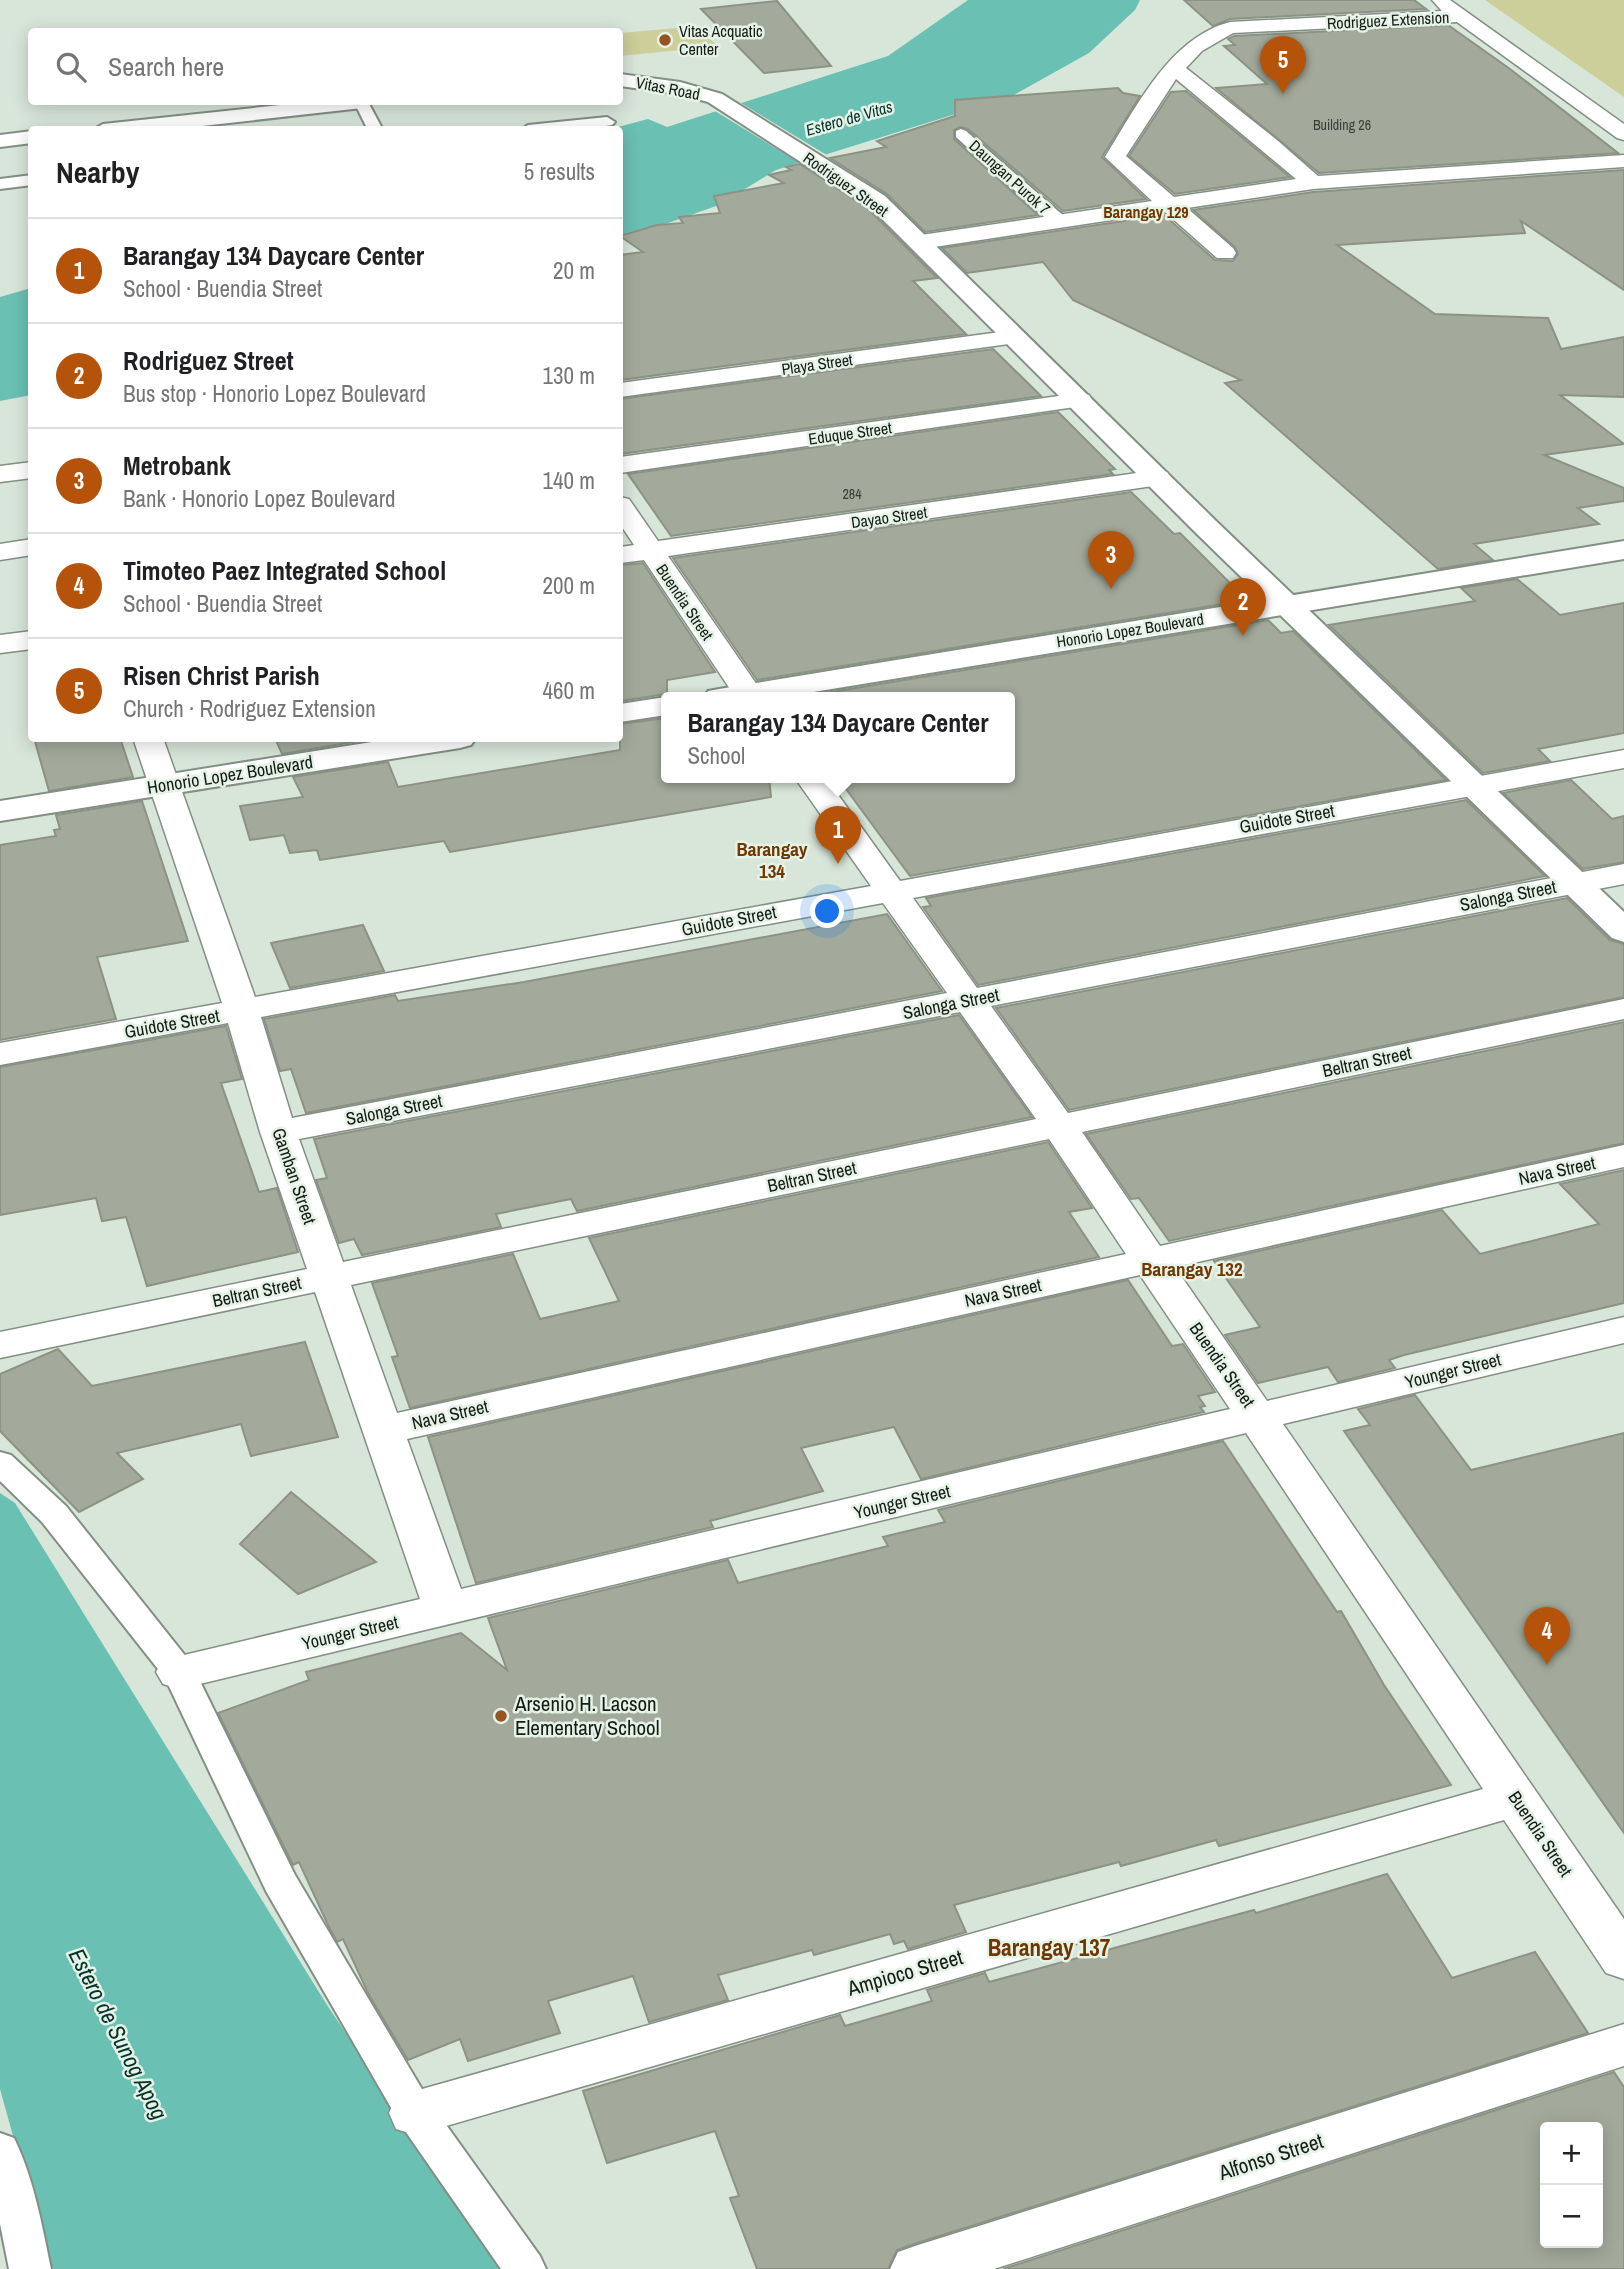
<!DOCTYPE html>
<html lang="en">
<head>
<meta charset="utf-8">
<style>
	body { margin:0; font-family:"Archivo Narrow",sans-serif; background:#f6f6f6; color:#202124 }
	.controls { position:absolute; right:21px; bottom:21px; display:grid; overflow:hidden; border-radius:7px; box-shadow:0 4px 18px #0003 }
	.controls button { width:63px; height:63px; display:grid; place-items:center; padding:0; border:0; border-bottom:2px solid #e0e0e0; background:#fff; color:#202124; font:35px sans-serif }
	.you { position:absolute; left:828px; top:912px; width:24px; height:24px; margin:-18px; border:5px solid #fff; border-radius:50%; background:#1a73e8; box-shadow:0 0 0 10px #1a73e833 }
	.badge { display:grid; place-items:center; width:46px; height:46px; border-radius:50%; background:#b45309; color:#fff; font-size:23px; font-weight:700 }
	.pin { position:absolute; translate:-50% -58px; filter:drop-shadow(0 2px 4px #0008) }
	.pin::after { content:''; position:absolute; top:37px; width:24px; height:21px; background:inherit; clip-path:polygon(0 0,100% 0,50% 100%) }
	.popup { position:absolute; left:661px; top:692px; width:354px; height:91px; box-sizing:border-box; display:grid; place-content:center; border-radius:7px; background:#fff; filter:drop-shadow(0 2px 5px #0005); font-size:23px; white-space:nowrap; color:#757577 }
	.popup b { font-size:26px; color:#202124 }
	.popup::after { content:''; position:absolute; left:50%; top:100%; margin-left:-14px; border:14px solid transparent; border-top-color:#fff }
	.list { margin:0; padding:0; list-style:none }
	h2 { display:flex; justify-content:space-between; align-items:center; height:91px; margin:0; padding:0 28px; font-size:30px }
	h2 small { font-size:23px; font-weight:400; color:#757577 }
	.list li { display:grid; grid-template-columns:46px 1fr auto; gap:21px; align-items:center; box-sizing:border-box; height:105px; padding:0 28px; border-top:2px solid #e0e0e0 }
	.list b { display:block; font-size:26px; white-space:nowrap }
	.list p { margin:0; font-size:23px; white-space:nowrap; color:#757577 }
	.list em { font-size:23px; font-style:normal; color:#757577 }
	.icon { flex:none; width:38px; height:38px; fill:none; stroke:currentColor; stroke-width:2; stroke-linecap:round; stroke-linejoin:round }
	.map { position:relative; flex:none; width:1624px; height:2269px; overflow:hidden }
	.search { position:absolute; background:#fff; box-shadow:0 4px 18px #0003; left:28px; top:28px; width:595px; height:77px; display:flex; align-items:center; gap:18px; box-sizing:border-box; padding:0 24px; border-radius:7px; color:#757577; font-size:26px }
	.panel { position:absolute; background:#fff; box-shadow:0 4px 18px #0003; left:28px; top:126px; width:595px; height:616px; border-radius:7px }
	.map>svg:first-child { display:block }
</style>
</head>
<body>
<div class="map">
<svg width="1624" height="2269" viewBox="0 0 1624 2269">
	<rect width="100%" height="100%" fill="#d8e5d9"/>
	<!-- green -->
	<g fill="#cccf9a">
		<path d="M1485,0H1624V97Z"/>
		<path d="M690,27L720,46L620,56V33Z"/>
	</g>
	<!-- water -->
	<g fill="#6ac0b3">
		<path d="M968,0H1140L1135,10L1089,53L1010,97L776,170L719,205L620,240V130H607L648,119L667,127L888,56Z"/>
		<path d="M31,288V395L0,401V297Z"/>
		<path d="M0,1493L15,1503L327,2005L504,2269H50L0,2089Z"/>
	</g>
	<!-- pier -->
	<path fill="#d8e5d9" d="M736,100L830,157L803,165L710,108Z"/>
	<!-- building -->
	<g fill="#a3aa9b" stroke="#8c9284" stroke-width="2" fill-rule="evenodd">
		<path d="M1184,0H1414L1426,9L1230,19L1213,26Z"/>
		<path d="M777,1L831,66L764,73L701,9Z"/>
		<path d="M1448,25L1510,69L1618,153L1319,173L1216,88L1267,84L1224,46L1235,45L1228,39L1234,36Z"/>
		<path d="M1118,88L1123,93L1140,96L1102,157L1146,199L1063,211L968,129L960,127L954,130V139L1038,215L925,232L887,194L830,158L886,147L877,141L955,116V100Z"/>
		<path d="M1186,91L1290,177L1175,194L1129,156L1171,92Z"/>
		<path d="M800,164L867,208L937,278L913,281L966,334L620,380V255L643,252L620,236L657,225L683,223L679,217L720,213L714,196L784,183L769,175L791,170L786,167Z"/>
		<path d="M1624,170V290L1521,221L1525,233L1337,245L1435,314L1548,318L1561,349L1624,337V397L1560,395L1624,444L1544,455L1624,488V501L1578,508L1599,524L1474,544L1493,560L1438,569L1225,383L1241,380L1073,300L1043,262L967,273L942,248L1164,215L1215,260L1233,261L1238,254L1235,247L1193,210L1313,192Z"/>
		<path d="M993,349L1041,396L620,454V399Z"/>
		<path d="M1058,412L1115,469L1109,470L1113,474L671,536L628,474Z"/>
		<path d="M1131,492L1174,534L1180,533L1247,600L757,680L673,558Z"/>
		<path d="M643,563L715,672L667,680V694L620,701V565Z"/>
		<path d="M1517,579L1560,615L1624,603V733L1538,749L1550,761L1483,773L1329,625L1475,601L1461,588Z"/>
		<path d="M1268,620L1281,633L1293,631L1446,780L910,876L838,778H1010V698H795Z"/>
		<path d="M667,718V778H769L771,797L450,852L444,841L320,860L317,850L290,853L284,835L250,840L240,806L303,797L293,777L388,762L398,787L620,750V724Z"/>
		<path d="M34,738H120L133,777L49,791Z"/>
		<path d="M275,738H377L282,754Z"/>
		<path d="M1571,780L1612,819L1624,816V862L1583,869L1503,793Z"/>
		<path d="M1466,800L1545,876L978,985L923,907L931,906L926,898Z"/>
		<path d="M142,801L188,941L97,957L116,1019L0,1040V845L56,836L54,830L60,829L56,815Z"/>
		<path d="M1567,898L1610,940L1624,944V997L1069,1110L996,1008Z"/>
		<path d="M887,914L942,991L306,1113L291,1069L280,1071L264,1019L395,995L398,1001L524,982Z"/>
		<path d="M363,925L384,971L290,988L271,943Z"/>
		<path d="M959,1015L1032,1117L577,1211L571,1199L496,1214L501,1227L362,1255L354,1239L339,1243L316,1180L327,1178L314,1139Z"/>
		<path d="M1624,1022V1143L1169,1241L1139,1198L1131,1199L1086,1134Z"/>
		<path d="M226,1026L242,1079L221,1083L259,1192L277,1188L298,1252L147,1286L126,1217L102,1221L96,1198L0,1215V1067Z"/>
		<path d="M1048,1142L1092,1208L1069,1212L1099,1257L410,1408L392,1357L398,1356L372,1283L513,1254L540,1319L619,1301L589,1238Z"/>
		<path d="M1624,1170V1303L1404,1355L1389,1360L1395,1368L1338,1382L1328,1367L1258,1383L1225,1335L1260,1327L1214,1261L1442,1210L1480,1254L1599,1224L1560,1184Z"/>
		<path d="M1128,1280L1172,1346L1183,1344L1215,1392L1198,1396L1205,1406L1200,1407L1204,1412L921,1479L894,1427L801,1448L823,1491L710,1521L713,1527L476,1583L428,1437Z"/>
		<path d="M305,1342L338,1437L251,1456L241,1424L117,1453L143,1479L79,1512L0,1431V1374L58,1349L92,1386Z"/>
		<path d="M1415,1395L1471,1470L1624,1433V1833L1344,1431L1370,1425L1358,1409Z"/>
		<path d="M1223,1441L1337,1612L1341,1611L1384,1685L1451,1785L1219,1846L1216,1840L1121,1866L1119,1862L954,1905L966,1932L908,1949L904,1941L894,1944L890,1934L814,1955L812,1950L718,1975L728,2000L649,2022L633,1976L548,2001L560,2033L468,2061L460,2039L408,2060L369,1995L343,1939L337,1942L328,1925L299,1862L293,1865L218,1713L309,1680L306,1672L461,1633L507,1670L488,1618L728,1560L738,1583L888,1546L883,1537L945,1522L938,1510Z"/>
		<path d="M291,1492L376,1562L298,1594L240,1544Z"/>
		<path d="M1387,1874L1452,1978L1535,1952L1588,2033L917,2243L897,2250L888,2269H757L730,2198L739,2196L715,2131L607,2163L583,2091L840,2015L845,2026L932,2001L927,1990L985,1973L989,1982L1254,1910L1256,1913Z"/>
		<path d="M1614,2072L1624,2087V2269H1003ZM1545,2127H1598V2243H1545Z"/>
	</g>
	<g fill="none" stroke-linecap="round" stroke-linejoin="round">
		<!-- pedestrian casing -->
		<g stroke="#838f84" stroke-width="4">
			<g id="pedestrian">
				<path d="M354,102H368L383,130H368Z"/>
				<path d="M607,117L615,122L612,125L579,130H521L528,125Z"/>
				<path d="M961,129L966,131L1065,217V225H1053L956,137V131Z"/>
				<path d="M32,175V185L0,189V179Z"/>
				<path d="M0,1452L11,1455L66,1506L191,1663L295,1875L429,2101L540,2256L546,2269H501L401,2125L266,1891L165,1678L42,1522L0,1481Z"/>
				<path d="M0,2133L14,2138C34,2179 42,2225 51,2269H9L0,2224Z"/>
			</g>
		</g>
		<!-- minor casing -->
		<g stroke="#838f84" stroke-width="3">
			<g id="minor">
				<path d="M1432,0H1450L1624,124V140L1617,138L1457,22L1233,33L1202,51L1186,68L1277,140L1318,176L1624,155V167L1313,189L1187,208L1233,248L1236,253L1233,258H1217L1165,212L921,249L910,242L921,235L1152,201L1105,157C1136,108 1169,38 1230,22L1442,11ZM1176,79L1296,179L1174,197L1126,156Z"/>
				<path d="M1015,330L1023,332L1027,337L1023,342L620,397V383Z"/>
				<path d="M1080,393L1089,395L1092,400L1089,405L620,473V457Z"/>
				<path d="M32,462V478L0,482V466Z"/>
				<path d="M1158,470L1167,472L1171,478L1167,484L668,556L766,698H736L644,560L620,563V547L634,545L620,524V497L629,499L658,541Z"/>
				<path d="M32,539V555L0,560V544Z"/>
				<path d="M32,631V649L0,653V635Z"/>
				<path d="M133,738H163L255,997L871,886L795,778H826L900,881L1624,750V768L913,898L977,988L1624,864V884L991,1006L1068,1113L1624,999V1019L1082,1132L1160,1246L1624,1145V1167L1175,1267L1267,1401L1624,1317V1343L1283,1424L1624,1919V1979L1606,1973L1504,1820L415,2135L396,2129L389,2113L396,2097L415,2091L1483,1789L1246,1433L179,1689L163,1684L156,1672L163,1660L420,1599L315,1292L0,1358V1332L307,1269L260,1132L228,1023L0,1065V1043L222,1003ZM883,903L947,993L292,1118L261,1017ZM960,1012L1036,1119L343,1262L299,1139ZM1049,1139L1126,1254L397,1413L351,1285ZM1140,1275L1230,1409L461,1589L407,1439Z"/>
				<path d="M1624,2024V2066L994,2269H890L898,2252L918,2245Z"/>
			</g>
		</g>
		<!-- tertiary casing -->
		<g stroke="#838f84" stroke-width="4">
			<g id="tertiary">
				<path d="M620,74L680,82L722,94L885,196L1216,521L1624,912V942L1612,938L1196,533L869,206L708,102L678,94L620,86Z"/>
				<path d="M309,102H372L362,108L166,130H93L103,124Z"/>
				<path d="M32,131V143L0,147V135Z"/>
			</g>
		</g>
		<!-- secondary casing -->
		<g stroke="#838f84" stroke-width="4">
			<g id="secondary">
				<path d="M1624,541V559L777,698H704L708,691L719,689Z"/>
				<path d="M666,697L670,698H666V715L620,722V704Z"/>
				<path d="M397,738H476L471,745L460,748L0,821V801Z"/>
			</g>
		</g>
		<!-- pedestrian -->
		<use href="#pedestrian" fill="#fff" fill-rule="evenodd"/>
		<!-- minor -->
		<use href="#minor" fill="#fff" fill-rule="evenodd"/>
		<!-- tertiary -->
		<use href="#tertiary" fill="#fff" fill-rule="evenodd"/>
		<!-- secondary -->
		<use href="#secondary" fill="#fff" fill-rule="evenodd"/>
	</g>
	<!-- markers -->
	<g fill="#965422" stroke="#e5f2e6" stroke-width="2.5">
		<circle cx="665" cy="40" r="7"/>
		<circle cx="501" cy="1716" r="7"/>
	</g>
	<g text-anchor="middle" stroke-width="5" stroke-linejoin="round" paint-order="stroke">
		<!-- number labels -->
		<g font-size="14" fill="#393f38">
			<text x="1342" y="130">Building 26</text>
			<text x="852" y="499">284</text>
		</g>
		<!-- far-street labels -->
		<g font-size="16" fill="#161b17" stroke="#e5f2e6">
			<text transform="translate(1388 20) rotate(-3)" y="6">Rodriguez Extension</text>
			<text transform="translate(668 88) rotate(11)" y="6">Vitas Road</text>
			<text transform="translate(1010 177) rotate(42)" y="6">Daungan Purok 7</text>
			<text transform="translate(846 184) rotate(35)" y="6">Rodriguez Street</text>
			<text transform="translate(817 364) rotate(-8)" y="6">Playa Street</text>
			<text transform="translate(850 433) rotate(-8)" y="6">Eduque Street</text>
			<text transform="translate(889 517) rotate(-8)" y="6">Dayao Street</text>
			<text transform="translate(685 602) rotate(56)" y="6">Buendia Street</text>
			<text transform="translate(1130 630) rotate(-9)" y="6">Honorio Lopez Boulevard</text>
		</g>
		<!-- far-poi labels -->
		<g font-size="16" fill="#161b17" stroke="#e5f2e6" text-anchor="start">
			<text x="679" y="37">Vitas Acquatic<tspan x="679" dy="18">Center</tspan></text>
		</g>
		<!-- far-water labels -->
		<g font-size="16" font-style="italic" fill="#06312c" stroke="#e5f2e6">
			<text transform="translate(849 118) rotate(-16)" y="6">Estero de Vitas</text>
		</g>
		<!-- far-neighbourhood labels -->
		<g font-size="16" font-weight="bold" fill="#703701" stroke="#e5f2e6">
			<text x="1146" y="218">Barangay 129</text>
		</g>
		<!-- street labels -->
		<g font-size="18" fill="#161b17" stroke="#e5f2e6">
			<text transform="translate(230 775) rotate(-9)" y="6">Honorio Lopez Boulevard</text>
			<text transform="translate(1287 819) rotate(-10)" y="6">Guidote Street</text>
			<text transform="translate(1508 896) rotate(-11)" y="6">Salonga Street</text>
			<text transform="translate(729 921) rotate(-11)" y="6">Guidote Street</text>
			<text transform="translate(951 1004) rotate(-11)" y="6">Salonga Street</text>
			<text transform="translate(172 1024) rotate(-10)" y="6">Guidote Street</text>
			<text transform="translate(1367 1062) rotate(-12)" y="6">Beltran Street</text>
			<text transform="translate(394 1110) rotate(-11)" y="6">Salonga Street</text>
			<text transform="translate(1557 1171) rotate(-12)" y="6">Nava Street</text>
			<text transform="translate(294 1176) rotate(71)" y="6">Gamban Street</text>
			<text transform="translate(812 1177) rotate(-12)" y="6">Beltran Street</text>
			<text transform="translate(257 1292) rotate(-12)" y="6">Beltran Street</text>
			<text transform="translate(1003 1293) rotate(-12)" y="6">Nava Street</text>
			<text transform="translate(1222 1365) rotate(55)" y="6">Buendia Street</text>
			<text transform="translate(1453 1371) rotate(-14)" y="6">Younger Street</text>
			<text transform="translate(450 1415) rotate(-13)" y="6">Nava Street</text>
			<text transform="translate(902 1502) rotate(-13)" y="6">Younger Street</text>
			<text transform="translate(350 1633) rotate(-13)" y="6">Younger Street</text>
			<text transform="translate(1540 1834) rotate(56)" y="6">Buendia Street</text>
		</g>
		<!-- neighbourhood labels -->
		<g font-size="19" font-weight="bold" fill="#703701" stroke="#e5f2e6">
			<text x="772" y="856">Barangay<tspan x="772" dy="22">134</tspan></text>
			<text x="1192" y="1276">Barangay 132</text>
		</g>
		<!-- near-poi labels -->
		<g font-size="21" fill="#161b17" stroke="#e5f2e6" text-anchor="start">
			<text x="515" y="1711">Arsenio H. Lacson<tspan x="515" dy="24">Elementary School</tspan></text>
		</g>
		<!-- near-street labels -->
		<g font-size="21" fill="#161b17" stroke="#e5f2e6">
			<text transform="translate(905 1973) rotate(-16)" y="7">Ampioco Street</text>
			<text transform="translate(1271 2157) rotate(-18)" y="7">Alfonso Street</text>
		</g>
		<!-- near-neighbourhood labels -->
		<g font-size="23" font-weight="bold" fill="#703701" stroke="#e5f2e6">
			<text x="1049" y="1956">Barangay 137</text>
		</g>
		<!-- near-water labels -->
		<g font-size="23" font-style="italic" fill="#06312c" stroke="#e5f2e6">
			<text transform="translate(118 2034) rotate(63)" y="8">Estero de Sunog Apog</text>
		</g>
	</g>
</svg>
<div class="controls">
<button>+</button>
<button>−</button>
</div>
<div class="you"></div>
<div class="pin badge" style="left:838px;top:864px">1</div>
<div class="popup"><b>Barangay 134 Daycare Center</b>School</div>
<div class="pin badge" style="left:1243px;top:636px">2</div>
<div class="pin badge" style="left:1111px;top:589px">3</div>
<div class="pin badge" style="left:1547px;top:1665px">4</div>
<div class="pin badge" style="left:1283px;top:94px">5</div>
<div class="search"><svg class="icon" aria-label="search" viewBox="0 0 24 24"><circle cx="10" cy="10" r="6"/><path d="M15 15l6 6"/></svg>Search here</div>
<section class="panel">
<h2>Nearby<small>5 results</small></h2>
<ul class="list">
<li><span class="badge">1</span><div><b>Barangay 134 Daycare Center</b><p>School · Buendia Street</p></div><em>20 m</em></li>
<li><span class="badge">2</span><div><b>Rodriguez Street</b><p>Bus stop · Honorio Lopez Boulevard</p></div><em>130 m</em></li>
<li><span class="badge">3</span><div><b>Metrobank</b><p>Bank · Honorio Lopez Boulevard</p></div><em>140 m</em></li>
<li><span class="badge">4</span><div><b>Timoteo Paez Integrated School</b><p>School · Buendia Street</p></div><em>200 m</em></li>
<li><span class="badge">5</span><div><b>Risen Christ Parish</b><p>Church · Rodriguez Extension</p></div><em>460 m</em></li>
</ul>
</section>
</div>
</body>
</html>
